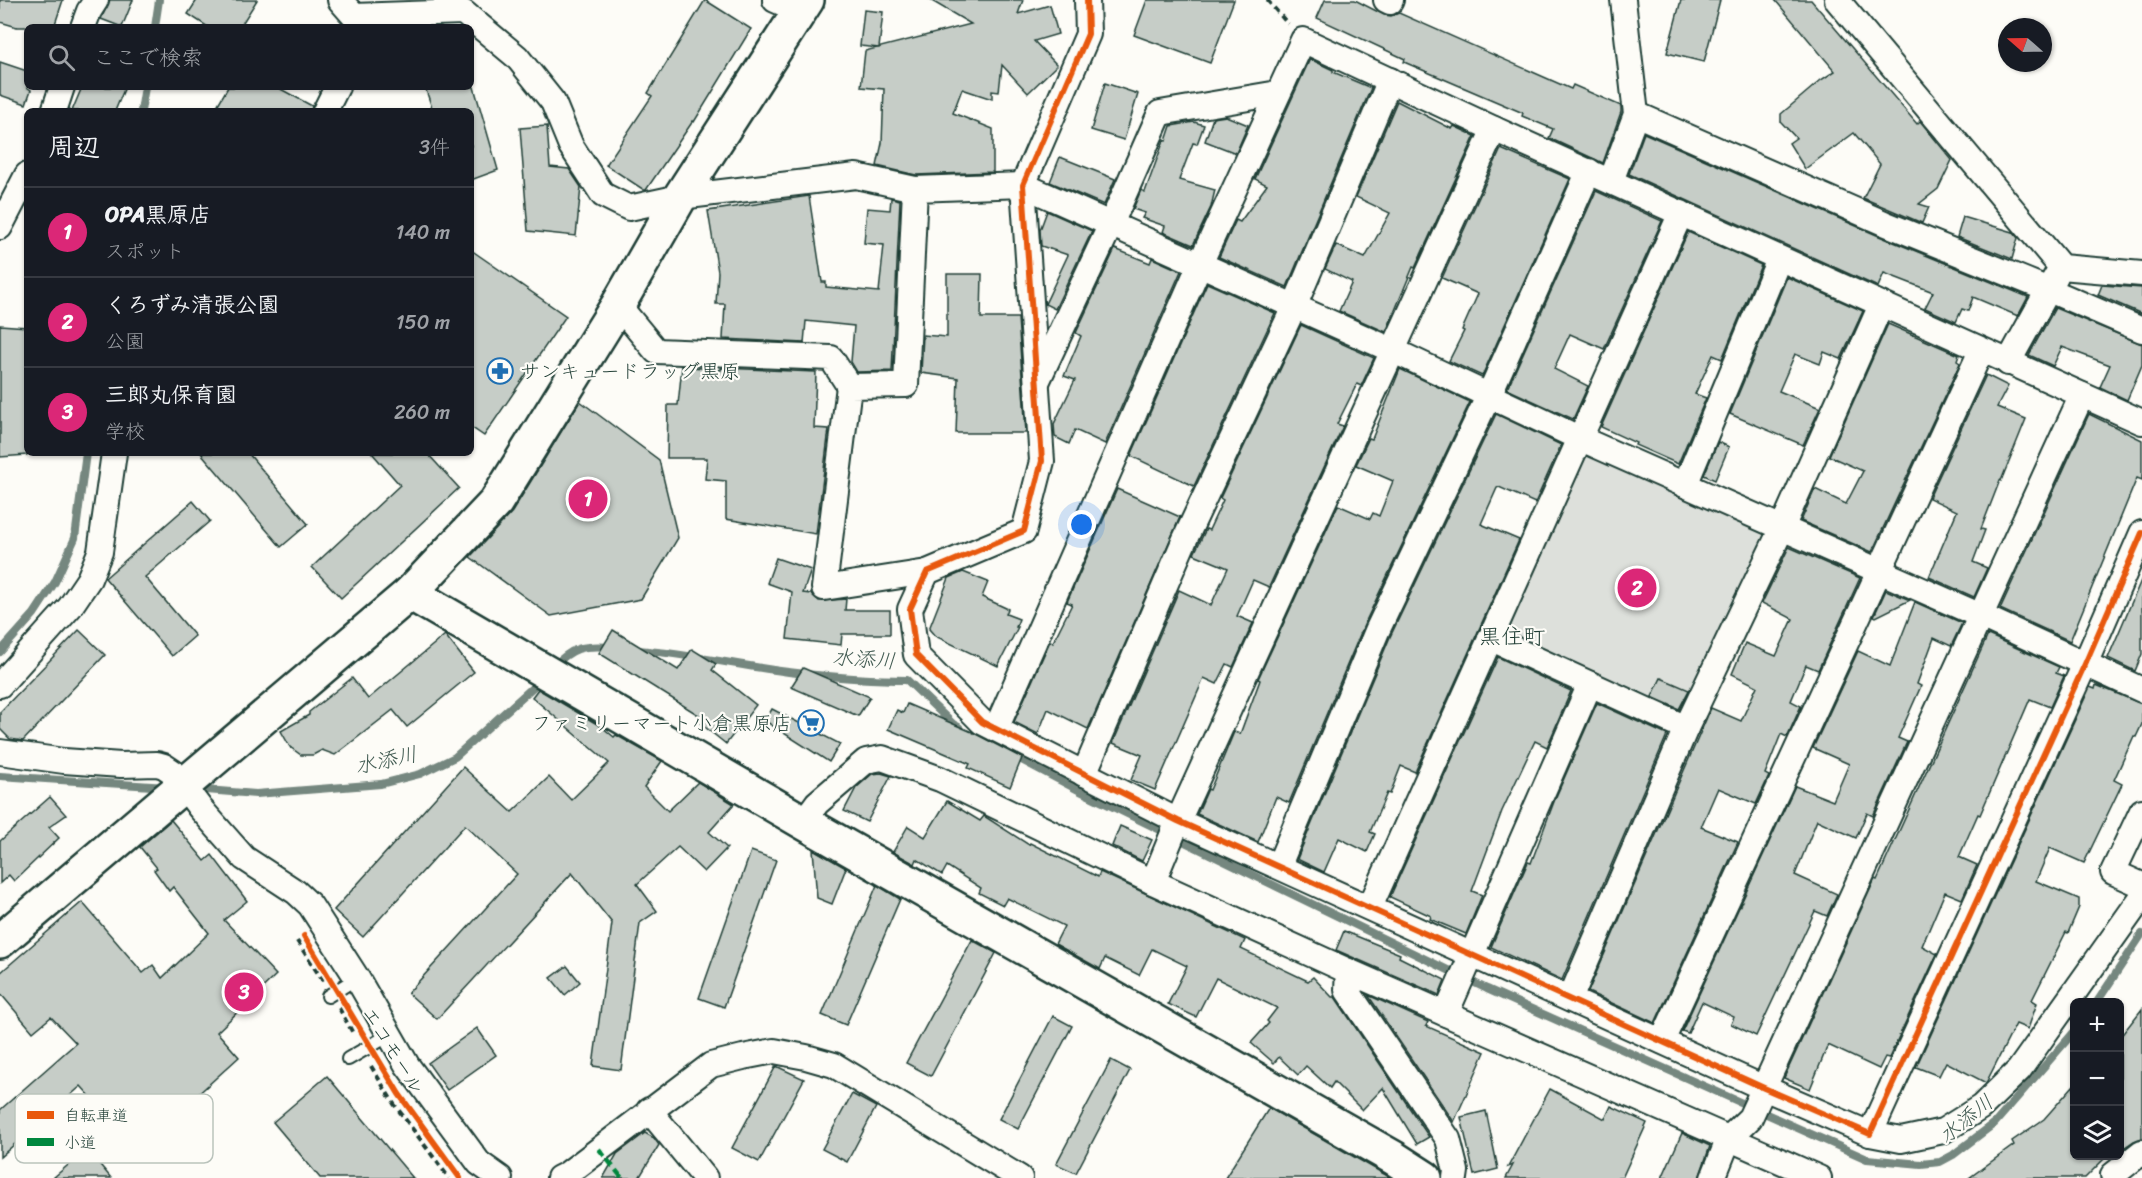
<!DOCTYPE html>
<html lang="ja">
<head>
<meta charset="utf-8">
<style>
	body { margin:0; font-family:Sriracha,"Klee One",sans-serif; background:#20242c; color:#f1f3f6 }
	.controls { position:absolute; right:18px; bottom:18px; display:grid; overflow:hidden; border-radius:9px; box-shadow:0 2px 4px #0004 }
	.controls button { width:54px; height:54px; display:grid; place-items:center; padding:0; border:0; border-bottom:2px solid #363941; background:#171b24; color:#f1f3f6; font:30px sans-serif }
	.compass { position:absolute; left:1998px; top:18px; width:54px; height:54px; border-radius:50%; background:#171b24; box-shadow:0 2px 4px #0004; rotate:290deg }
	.you { position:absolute; left:1082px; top:525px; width:21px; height:21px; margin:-15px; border:4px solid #fff; border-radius:50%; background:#1a73e8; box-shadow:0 0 0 9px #1a73e833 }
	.badge { display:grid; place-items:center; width:39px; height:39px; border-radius:50%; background:#db2777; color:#fff; font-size:20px; font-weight:700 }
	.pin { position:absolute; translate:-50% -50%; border:3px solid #fff; box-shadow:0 2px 6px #0006 }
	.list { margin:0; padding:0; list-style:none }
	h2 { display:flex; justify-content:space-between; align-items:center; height:78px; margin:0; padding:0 24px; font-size:26px }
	h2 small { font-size:20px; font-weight:400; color:#9ea1a6 }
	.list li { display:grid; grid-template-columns:39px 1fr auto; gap:18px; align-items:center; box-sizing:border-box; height:90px; padding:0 24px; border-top:2px solid #363941 }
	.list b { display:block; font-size:22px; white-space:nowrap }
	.list p { margin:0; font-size:20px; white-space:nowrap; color:#9ea1a6 }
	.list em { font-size:20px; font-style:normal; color:#9ea1a6 }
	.icon { flex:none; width:33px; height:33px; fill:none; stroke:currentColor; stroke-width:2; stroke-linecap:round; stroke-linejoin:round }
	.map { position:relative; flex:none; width:2142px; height:1178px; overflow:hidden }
	.search { position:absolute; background:#171b24; box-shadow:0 2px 4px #0004; left:24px; top:24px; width:450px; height:66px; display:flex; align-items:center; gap:15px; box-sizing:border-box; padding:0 21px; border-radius:9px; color:#9ea1a6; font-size:22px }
	.panel { position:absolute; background:#171b24; box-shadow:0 2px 4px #0004; left:24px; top:108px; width:450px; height:348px; border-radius:9px }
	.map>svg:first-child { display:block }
</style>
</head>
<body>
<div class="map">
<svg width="2142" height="1178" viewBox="0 0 2142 1178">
	<rect width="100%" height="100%" fill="#fdfcf7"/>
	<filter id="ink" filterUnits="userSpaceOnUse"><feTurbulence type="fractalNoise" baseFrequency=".0167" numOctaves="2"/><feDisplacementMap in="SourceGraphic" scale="12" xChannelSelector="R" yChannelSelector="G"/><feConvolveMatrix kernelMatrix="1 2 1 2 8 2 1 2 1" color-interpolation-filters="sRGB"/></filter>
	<g filter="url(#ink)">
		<!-- green -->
		<path fill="#dde0db" stroke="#7e8e88" stroke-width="1.5" d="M1590,454L1770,532L1683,717L1505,636L1583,458Z"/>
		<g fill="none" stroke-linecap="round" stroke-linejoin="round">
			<!-- stream -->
			<g stroke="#75877f" stroke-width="8">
				<path d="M155,27L159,0"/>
				<path d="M141,111L145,87"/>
				<path d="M638,650C692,654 744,667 797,673C834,677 871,680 907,680L953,724L959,727"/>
				<path d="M0,652L34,614L55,582L75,538L86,453"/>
				<path d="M552,668C572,647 582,645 611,647"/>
				<path d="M1012,755L1082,792L1487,989L1867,1159L1921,1164L1940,1162L1953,1155L1995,1123L2074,1032"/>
				<path d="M0,776L167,787"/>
				<path d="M194,789L256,794L381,784L420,774L455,757L542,679"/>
				<path d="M2097,1002L2142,934"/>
			</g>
		</g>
		<!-- building -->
		<g fill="#c6cdc7" stroke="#1f3d34" stroke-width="1.5">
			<path d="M0,0H63L54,27H17L0,22Z"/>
			<path d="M110,0H133L122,27L101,19Z"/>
			<path d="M197,0H257L240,27H208L188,14Z"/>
			<path d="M705,0L751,29L694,122L693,121L646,190H644L606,165L652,96L648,93Z"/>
			<path d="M930,0H1023L1018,14L1050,5L1058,34L1034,41L1057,65L1028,93L1002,65L999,92L992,91V99L962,89L953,113L993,129V172L916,175L877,166L882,143L884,89L861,87L865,51L971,24Z"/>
			<path d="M1147,0H1234L1210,63L1134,35Z"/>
			<path d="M1325,0H1355L1384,15L1391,16L1399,13L1571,89L1573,85L1621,106V112L1603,163L1549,138L1553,129L1522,116L1523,113L1404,62L1405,59L1317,18Z"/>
			<path d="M1681,0H1720L1704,62L1667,53Z"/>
			<path d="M1775,0H1811L1917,124L1920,121L1952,160L1938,189L1919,204L1929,207L1922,223L1863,198L1880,164L1854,133L1805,169L1789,143L1796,138L1781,122V114L1821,80L1835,71Z"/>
			<path d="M864,10L883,12L879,48L860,46Z"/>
			<path d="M1310,59L1333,70V72L1371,88L1287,287L1219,257L1236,220L1240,222L1267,185L1255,179Z"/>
			<path d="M0,62L27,71V87L31,90L26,104L0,95Z"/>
			<path d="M1105,83L1138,94L1124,140L1091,130Z"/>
			<path d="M82,87H125L115,111H72Z"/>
			<path d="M228,87H277L312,106L311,111H214Z"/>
			<path d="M425,87H474L498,170L471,180V111H433Z"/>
			<path d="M1397,101L1452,129L1454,126L1475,136L1415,268L1413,267L1386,332L1339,311L1352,282L1325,269L1336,245L1365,258L1390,213L1356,197Z"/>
			<path d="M1226,116L1248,125L1236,153L1205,141L1213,118Z"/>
			<path d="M1194,122L1204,125L1197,144L1193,143L1179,180L1215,190L1211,207L1193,245L1163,232L1165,226L1142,218L1145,213L1133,209L1141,190L1145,192L1164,140L1166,141L1171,126Z"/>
			<path d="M547,126L550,167L569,169L581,187L576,236L528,231L520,128Z"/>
			<path d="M1644,133L1879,236L2028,297L2018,316L1973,297L1968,311L1962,309L1956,322L1925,308L1933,292L1884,273L1878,287L1629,174Z"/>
			<path d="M1501,149L1570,179L1482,376L1449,361L1464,331L1462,330L1478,294L1442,278Z"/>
			<path d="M1060,157L1115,179L1104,205L1050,182Z"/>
			<path d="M1596,191L1662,221L1604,349L1570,334L1554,369L1588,386L1573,419L1507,389Z"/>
			<path d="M809,196L822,282H826V287L879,292L884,245L864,243L867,208L890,210L891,198L900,200L892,371L857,372L851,362L854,326L806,321L804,343L723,339L725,304H716L718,272L708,211Z"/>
			<path d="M1047,211L1092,231L1055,309L1045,304L1068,255L1041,246L1040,230Z"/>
			<path d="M1963,217L2013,232L2018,238L2012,259L1957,237Z"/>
			<path d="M1688,232L1761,265L1722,359L1713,355L1695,394L1706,398L1678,464L1635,445L1636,443L1601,427Z"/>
			<path d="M1115,249L1150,263L1152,258L1181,271L1105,444L1075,430L1069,444L1055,437L1054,424L1075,380L1064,376L1081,336L1076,333Z"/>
			<path d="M471,250L566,316L484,436L471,427Z"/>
			<path d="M947,274H982L981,318H1018L1026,433H956L958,378L921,373L923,335L947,337Z"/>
			<path d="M1787,277L1863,311L1841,359L1824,352L1820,364L1795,354L1779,391L1820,408L1803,445L1730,414Z"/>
			<path d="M1207,283L1275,313L1194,486L1131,456Z"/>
			<path d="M2102,285L2142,288V314L2098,295Z"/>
			<path d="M2055,308L2142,344V365L2127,400L2100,387L2110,365L2062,347L2053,366L2029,355Z"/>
			<path d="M1888,324L1959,355L1957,361L1960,363L1872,552L1801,521L1815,489L1846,504L1863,471L1829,456Z"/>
			<path d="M0,325L27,327V455L0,457Z"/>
			<path d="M1301,325L1374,358L1361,386L1357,384L1337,424L1343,426L1269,587L1253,580L1237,616L1253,623L1233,667L1227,664L1217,684L1204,678L1155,790L1131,780L1142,755L1113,743L1179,590L1211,605L1228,568L1194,554L1206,529L1209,530L1223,500L1220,498Z"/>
			<path d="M682,366L721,370V368L816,372L814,428L829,429L816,534L726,519V481L705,479L707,458H667L668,405H678Z"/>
			<path d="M1400,369L1470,402L1364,625L1289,803L1276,797L1258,842L1197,814L1208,789L1210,790L1234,732L1240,734L1260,680L1258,679L1338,505L1370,519L1373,513L1379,516L1393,481L1356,465L1369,438L1372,439Z"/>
			<path d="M1986,375L2008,386L1997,407L2026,419L2001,481L2000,480L1981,529L1985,530L1973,562L1987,568L1974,597L1929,577L1957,511L1929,498Z"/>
			<path d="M580,401L659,460L678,538L641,599L551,616L470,557L512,512Z"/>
			<path d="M1496,414L1561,445L1535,503L1499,487L1497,488L1481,524L1519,540L1415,772L1401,766L1390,794L1387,793L1370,832L1375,834L1367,852L1339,838L1324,872L1297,859L1390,637Z"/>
			<path d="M2089,414L2142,440V480L2137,478L2070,641L2000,609Z"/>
			<path d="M1718,442L1729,447L1715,480L1704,475Z"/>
			<path d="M201,453H248L308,524L281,547Z"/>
			<path d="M372,453H427L459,488L341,598L312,567L400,485Z"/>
			<path d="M1117,489L1180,517L1088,729L1048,709L1038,734L1014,722L1050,641L1053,642L1072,604L1067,602Z"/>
			<path d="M193,501L210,521L145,577L195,636L172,656L105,578Z"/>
			<path d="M1789,547L1860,578L1818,670L1806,665L1791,701L1801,706L1787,737L1781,734L1765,774L1769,776L1756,804L1718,788L1701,827L1738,842L1655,1023L1588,992L1711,708L1741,721L1757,686L1732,674L1745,643L1776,656L1793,619L1762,603Z"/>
			<path d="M776,558L811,570L803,593L811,594L819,601L846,599L845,610H890V634H842L841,645L787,639L792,592L767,583Z"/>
			<path d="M963,572L988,582L982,597L1008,609L1006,614L1019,619L1016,627H1018L998,666L935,636L929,629L949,578Z"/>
			<path d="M2142,578V654L2135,671L2108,658Z"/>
			<path d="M1886,590L1910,600L1876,617L1874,616Z"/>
			<path d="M1915,602L1962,623L1951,646L1934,638L1917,684L1921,686L1898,738L1907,742L1873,816L1867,813L1856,838L1817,820L1795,875L1837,894L1827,916L1815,911L1756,1036L1731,1024L1734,1017L1702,1002L1688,1033L1682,1031L1795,786L1833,801L1849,764L1813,748L1858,651L1890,666Z"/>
			<path d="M79,630L105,655L23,741L10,739L0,729V712Z"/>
			<path d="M613,630L678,670L692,649L716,664L712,670L756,705L726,744L701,724L705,719L599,653Z"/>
			<path d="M445,635L474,672L407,727L393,710L335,755L322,750L313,755H301L290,747L281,731L309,715V712L352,678L368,699Z"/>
			<path d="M1988,635L2059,667L2056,673L2064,676L2050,707L2030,699L1980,815L1978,814L1959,857L1977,865L1962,899L1945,892L1922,946L1937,954L1889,1058L1885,1057L1879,1069L1828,1045L1810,1089L1784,1078L1875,879L1877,880Z"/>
			<path d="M1498,657L1571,691L1547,747L1535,741L1502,811L1472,891L1482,895L1466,934L1430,919L1431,916L1390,897Z"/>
			<path d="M803,668L870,697L858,716L791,687Z"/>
			<path d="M1661,678L1689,690L1679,709L1652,697Z"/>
			<path d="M2096,685L2142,704V724L2136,737L2134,736L2114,780L2122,784L2084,863L2050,848L2036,881L2079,899V907L2068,933L2066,932L2032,1000L2037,1003L2028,1029L2016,1024L1986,1083L1946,1062L1939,1076L1916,1067L2090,687L2095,689Z"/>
			<path d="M538,689L602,727L614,737L616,735L662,761L644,787L668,811L698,782L734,804L709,832L727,848L704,872L678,847L637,884L657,911L640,923L621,1070L593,1066L612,923L572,873L437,1019L408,993L517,874L465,825L363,937L334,910L463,767L512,812L549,777L571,800L609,763L532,697Z"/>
			<path d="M1597,703L1667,735L1562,980L1491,947L1528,862L1531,863L1555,799Z"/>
			<path d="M907,704L972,732L1022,758L1010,787L968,768L970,764L888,729L897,710L903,713Z"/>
			<path d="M772,709L840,744L829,762L765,721Z"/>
			<path d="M881,773L891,776L867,822L844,811L856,788L872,774Z"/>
			<path d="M50,797L66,815L49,827L59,838L14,881L9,875L0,883V841Z"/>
			<path d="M947,801L980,821L984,816L1029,845L1030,843L1098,877L1100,872L1245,940L1241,949L1308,981L1313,977L1332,997H1335L1429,1137L1417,1144L1383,1088L1362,1110L1334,1082L1330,1088L1306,1066L1298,1075L1279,1057L1274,1063L1251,1043L1269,1023L1267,1021L1277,1008L1216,978L1196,1017L1168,1004L1187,966L1152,949L1139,975L1105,958L1100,969L1055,944L1064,926L1007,898L1003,905L979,893L981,888L947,866L942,875L917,859L915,864L893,852L908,826L925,837Z"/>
			<path d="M171,820L205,861L212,855L247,901L224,920L276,975L217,1032L239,1057L138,1149L81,1086L0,1157V1110L76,1043L51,1017L33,1032L0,993V973L82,902L143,973L153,965L162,978L209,933L173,887L169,891L154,870L157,868L140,847Z"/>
			<path d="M1120,826L1152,840L1142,861L1112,846Z"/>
			<path d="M813,849L846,868L832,904L817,898Z"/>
			<path d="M751,851L776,860L724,1007L699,998Z"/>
			<path d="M877,885L900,899L846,1025L822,1015Z"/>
			<path d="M1344,931L1400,954L1399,957L1445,980L1439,995L1336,950Z"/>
			<path d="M972,940L996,953L931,1076L906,1063Z"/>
			<path d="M567,966L580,982L565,995L551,978Z"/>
			<path d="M1368,995L1428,1022L1426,1026L1485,1052L1454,1122Z"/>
			<path d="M2142,1009V1138L2134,1141L2122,1149L2120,1146V1037Z"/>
			<path d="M1053,1016L1072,1026L1018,1129L999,1119Z"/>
			<path d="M477,1028L496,1055L447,1090L428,1063Z"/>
			<path d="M1111,1060L1130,1070L1076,1173L1056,1164Z"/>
			<path d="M776,1066L804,1079L759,1162L732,1148Z"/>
			<path d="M327,1076L413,1178H320L273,1122Z"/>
			<path d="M2074,1085V1155H2108L2085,1178H1969L2014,1145L2012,1141L2044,1119Z"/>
			<path d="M1550,1089L1605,1119L1611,1106L1647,1123L1622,1178H1506L1513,1165L1508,1167Z"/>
			<path d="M852,1094L876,1107L847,1162L822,1149Z"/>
			<path d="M1269,1108L1384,1174L1390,1178H1225Z"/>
			<path d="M1486,1111L1498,1169L1474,1175L1461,1117Z"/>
			<path d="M645,1133L654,1138L659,1145L639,1178H603L617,1154Z"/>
			<path d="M1682,1133L1710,1146L1699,1178H1662Z"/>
			<path d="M87,1149L111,1178H53Z"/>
		</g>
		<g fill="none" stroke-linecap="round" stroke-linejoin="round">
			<!-- lane casing -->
			<g stroke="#1f3d34" stroke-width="16">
				<g id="lane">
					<path d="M328,996L357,978"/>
					<path d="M348,1059L391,1034"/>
				</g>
			</g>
			<!-- street casing -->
			<g stroke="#1f3d34" stroke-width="28">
				<g id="street">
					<path d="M340,0L354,16L463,12L517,57L553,102L571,146L603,195L629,208L680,197L856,176L915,189L1023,185L1394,351L1579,438L1981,616L2142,690"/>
					<path d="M775,0L800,11"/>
					<path d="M1087,0L1088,34L1023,185L1042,461L1024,531L927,572L910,609L916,655L982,722L1178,821L1764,1088L1870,1134L2085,664L2142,533"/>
					<path d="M1386,0L1390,2L1391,0"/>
					<path d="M1837,0L2061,267L2142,274"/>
					<path d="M83,27L89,11L96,0"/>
					<path d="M54,111L62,87"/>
					<path d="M325,111L337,87"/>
					<path d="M1636,114L1884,223L2049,290L2142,330"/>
					<path d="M1611,181L1636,114L1623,0"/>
					<path d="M915,189L906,385L849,386L824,588L927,572"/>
					<path d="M0,227L27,175"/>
					<path d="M618,305L656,351L831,358L849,386"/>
					<path d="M2008,363L2056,276"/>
					<path d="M1038,380L1111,224L1160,113L1278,93"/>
					<path d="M1685,485L1779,259"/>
					<path d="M1490,638L1686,728L1782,528L1881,305"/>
					<path d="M0,685L70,607L89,579L100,552L114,453"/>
					<path d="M996,729L1200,264L1303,40L1494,129L2142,422"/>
					<path d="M0,752L64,761L121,765L157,764L164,766L173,772L200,808L244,858L296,892L310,905L357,978L407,1065L479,1163L500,1178"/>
					<path d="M1084,774L1185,539L1294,307L1390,80"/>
					<path d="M2142,811L2113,872L2142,885"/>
					<path d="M803,822L817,803L866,761L882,758L940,779L1153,882L1348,971L1819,1178"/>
					<path d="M1279,865L1377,631L1489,395L1589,171"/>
					<path d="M1153,882L1178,821L1494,129"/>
					<path d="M1370,907L1681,213"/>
					<path d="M1348,971L1347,990L1448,1139L1456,1171L1455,1178"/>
					<path d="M1570,999L1686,728"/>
					<path d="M1446,1014L1590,684"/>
					<path d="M1662,1041L1981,351"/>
					<path d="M649,1110L705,1178"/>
					<path d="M1870,1134L1901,1140L1943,1131L1981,1107L2019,1070L2142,897"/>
					<path d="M559,1178L567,1174L711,1065L743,1057L774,1051L806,1057L834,1065L1020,1178"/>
					<path d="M1713,1178L1729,1138L1750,1118L2082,395"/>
					<path d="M2115,1178L2113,1175L2142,1152"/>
				</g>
			</g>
			<!-- secondary casing -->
			<g stroke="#1f3d34" stroke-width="38">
				<g id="secondary">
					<path d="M410,593L803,822L1394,1158L1425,1178"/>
					<path d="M0,941L410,593L496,502L618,305L680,197L807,0"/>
				</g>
			</g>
			<!-- path -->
			<g stroke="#1f3d34" stroke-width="4" stroke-dasharray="6 4.5" stroke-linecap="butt">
				<path d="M1267,0L1288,24"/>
				<path d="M297,941L323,981"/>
				<path d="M339,1008L354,1035"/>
				<path d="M371,1066L394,1104L449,1178"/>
			</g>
			<!-- lane -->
			<use href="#lane" stroke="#fdfcf7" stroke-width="12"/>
			<!-- street -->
			<use href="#street" stroke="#fdfcf7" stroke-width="24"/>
			<!-- secondary -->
			<use href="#secondary" stroke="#fdfcf7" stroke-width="33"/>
			<!-- quiet -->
			<path stroke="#00873e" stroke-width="4.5" stroke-dasharray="9 4.5" stroke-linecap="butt" d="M599,1149L622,1178"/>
			<!-- cycleway casing -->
			<g stroke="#fdfcf7" stroke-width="10">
				<g id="cycleway">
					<path d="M1087,0L1088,34L1023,185L1042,461L1024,531L927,572L910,609L916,655L982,722L1178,821L1764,1088L1870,1134L2085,664L2142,533"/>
					<path d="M304,936L399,1094L460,1178"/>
				</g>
			</g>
			<!-- cycleway -->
			<use href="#cycleway" stroke="#e8590c" stroke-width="6"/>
		</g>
	</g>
	<!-- icons -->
	<defs>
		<g id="pharmacy-ring" transform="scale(1.35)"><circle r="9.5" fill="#fdfcf7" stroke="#1f6fb2" stroke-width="1.5"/><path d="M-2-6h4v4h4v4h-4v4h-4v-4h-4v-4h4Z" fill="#1f6fb2"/></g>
		<g id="supermarket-ring" transform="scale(1.35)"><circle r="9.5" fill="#fdfcf7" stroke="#1f6fb2" stroke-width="1.5"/><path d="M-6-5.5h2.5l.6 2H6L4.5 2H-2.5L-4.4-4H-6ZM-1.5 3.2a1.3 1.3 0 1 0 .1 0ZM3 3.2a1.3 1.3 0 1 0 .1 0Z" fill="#1f6fb2"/></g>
	</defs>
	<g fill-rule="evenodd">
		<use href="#pharmacy-ring" x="500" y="371"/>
		<use href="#supermarket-ring" x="811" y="723"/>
	</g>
	<g text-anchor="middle" stroke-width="4.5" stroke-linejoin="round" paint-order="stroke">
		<!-- poi labels -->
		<g font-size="20" fill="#1f3d34" stroke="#fdfcf7" text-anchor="start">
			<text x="520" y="378">サンキュードラッグ黒原</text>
			<text x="792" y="730" text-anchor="end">ファミリーマート小倉黒原店</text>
		</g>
		<!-- street labels -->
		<g font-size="20" fill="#1f3d34" stroke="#fdfcf7">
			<text transform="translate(393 1050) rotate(58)" y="7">エコモール</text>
		</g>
		<!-- water labels -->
		<g font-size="21" font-style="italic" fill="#435c53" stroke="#fdfcf7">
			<text transform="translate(864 659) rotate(4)" y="7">水添川</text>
			<text transform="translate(386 760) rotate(-12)" y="7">水添川</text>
			<text transform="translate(1966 1119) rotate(-39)" y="7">水添川</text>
		</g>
		<!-- quarter labels -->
		<g font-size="22" fill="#1f3d34" stroke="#fdfcf7">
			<text x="1512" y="644">黒住町</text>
		</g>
	</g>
	<!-- legend -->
	<rect x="15" y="1094" width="198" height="69" rx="9" fill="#fdfcf7" stroke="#bac3bc" stroke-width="1.5"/>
	<rect x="27" y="1111" width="27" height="8" fill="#e8590c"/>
	<rect x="27" y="1138" width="27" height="8" fill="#00873e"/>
	<g font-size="16" fill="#1f3d34">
		<text x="64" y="1121">自転車道</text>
		<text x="64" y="1148">小道</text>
	</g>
</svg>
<div class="controls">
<button>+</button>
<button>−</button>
<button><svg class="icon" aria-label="layers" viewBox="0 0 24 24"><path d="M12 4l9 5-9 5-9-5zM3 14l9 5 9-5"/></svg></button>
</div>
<svg class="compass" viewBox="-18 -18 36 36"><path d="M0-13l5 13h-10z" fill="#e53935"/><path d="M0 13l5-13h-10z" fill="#9ea1a6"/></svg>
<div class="you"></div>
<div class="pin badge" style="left:588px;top:499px">1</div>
<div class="pin badge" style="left:1637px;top:588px">2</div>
<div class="pin badge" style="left:244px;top:992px">3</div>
<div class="search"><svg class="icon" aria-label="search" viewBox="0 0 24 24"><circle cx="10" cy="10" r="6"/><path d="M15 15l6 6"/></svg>ここで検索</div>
<section class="panel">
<h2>周辺<small>3件</small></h2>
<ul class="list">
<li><span class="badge">1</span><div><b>OPA黒原店</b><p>スポット</p></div><em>140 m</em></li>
<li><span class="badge">2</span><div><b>くろずみ清張公園</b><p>公園</p></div><em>150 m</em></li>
<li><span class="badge">3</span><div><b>三郎丸保育園</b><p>学校</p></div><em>260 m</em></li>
</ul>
</section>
</div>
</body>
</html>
